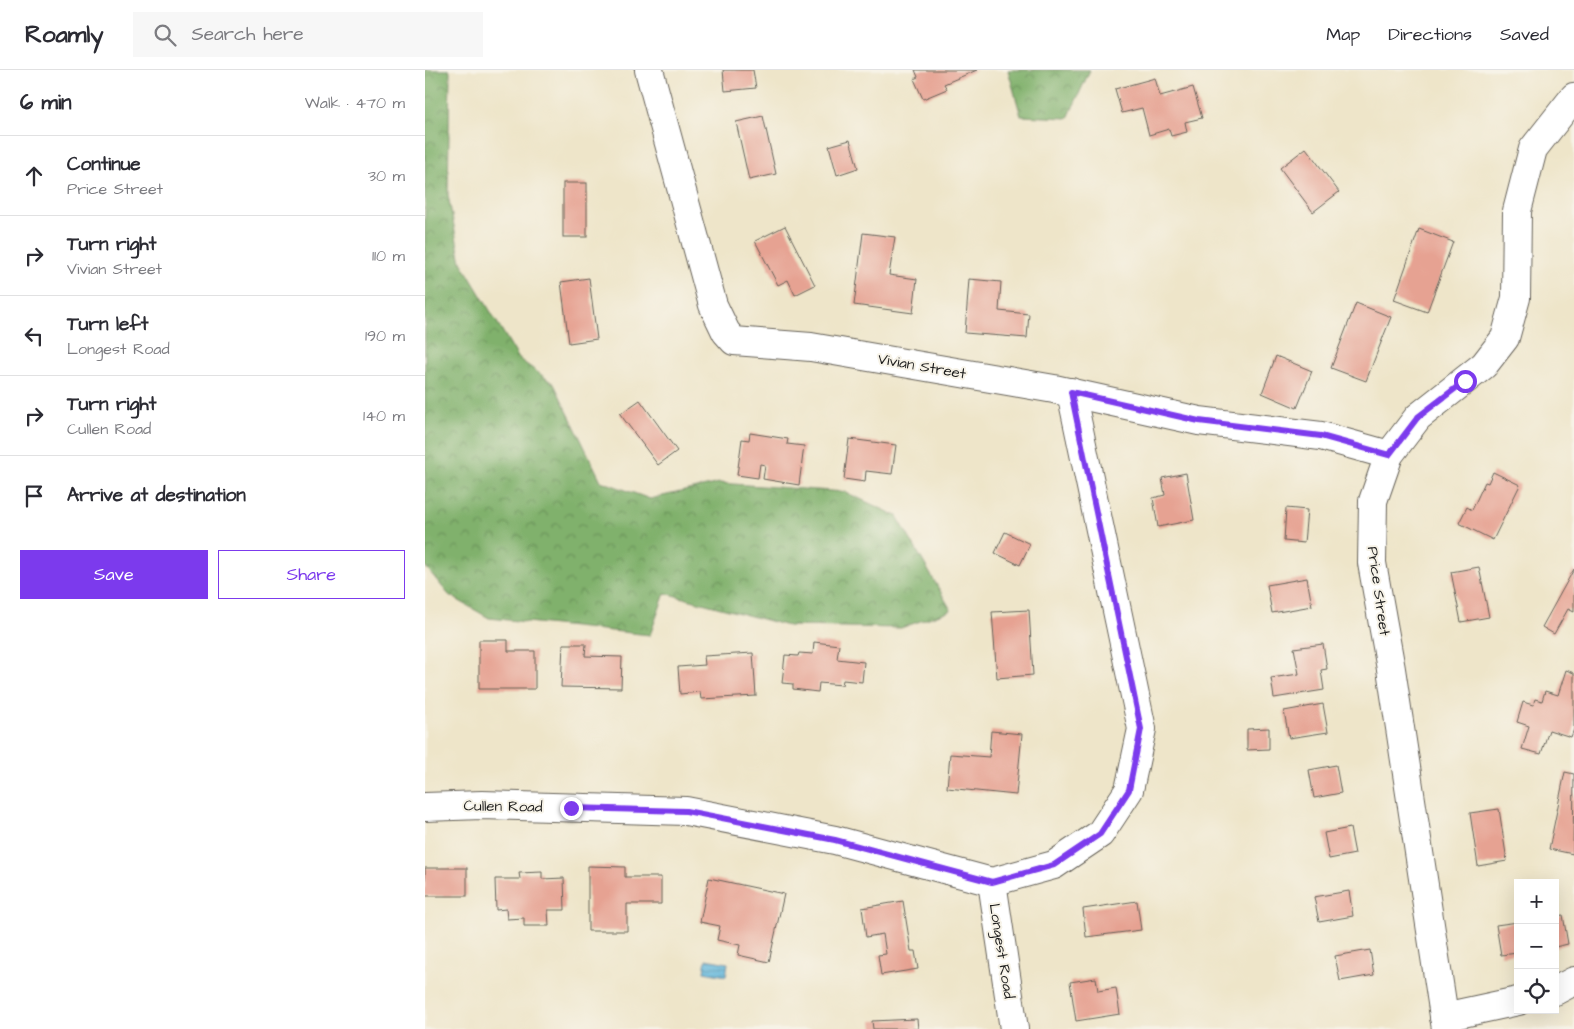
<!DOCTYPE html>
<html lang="en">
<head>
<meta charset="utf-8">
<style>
	body { margin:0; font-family:"Architects Daughter",sans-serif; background:#f7f7f7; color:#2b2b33 }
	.controls { position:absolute; right:15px; bottom:15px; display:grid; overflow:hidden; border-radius:0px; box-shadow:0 5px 20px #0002 }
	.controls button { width:45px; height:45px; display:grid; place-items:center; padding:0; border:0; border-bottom:1px solid #e1e1e2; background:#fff; color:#2b2b33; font:25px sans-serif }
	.stop { position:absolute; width:15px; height:15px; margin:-11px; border:4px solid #7c3aed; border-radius:50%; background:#fff }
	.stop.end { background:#7c3aed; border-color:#fff; box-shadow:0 1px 5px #0008 }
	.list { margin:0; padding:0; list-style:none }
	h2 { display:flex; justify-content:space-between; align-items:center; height:65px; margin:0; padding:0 20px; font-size:21px }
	h2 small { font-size:16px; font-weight:400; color:#7c7c81 }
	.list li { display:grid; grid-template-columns:32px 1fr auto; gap:15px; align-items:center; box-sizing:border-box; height:80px; padding:0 20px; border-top:1px solid #e1e1e2 }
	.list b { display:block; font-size:19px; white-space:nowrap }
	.list p { margin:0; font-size:16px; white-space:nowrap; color:#7c7c81 }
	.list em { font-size:16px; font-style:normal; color:#7c7c81 }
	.actions { display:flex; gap:10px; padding:15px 20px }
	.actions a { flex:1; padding:11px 0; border:1px solid #7c3aed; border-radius:0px; text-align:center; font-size:18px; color:#7c3aed }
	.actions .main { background:#7c3aed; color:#fff }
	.icon { flex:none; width:28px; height:28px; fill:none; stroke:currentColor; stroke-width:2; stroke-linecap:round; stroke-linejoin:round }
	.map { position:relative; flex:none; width:1149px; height:959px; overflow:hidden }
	header { display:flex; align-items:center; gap:30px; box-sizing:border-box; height:70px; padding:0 25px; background:#fff; border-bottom:1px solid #e1e1e2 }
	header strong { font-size:24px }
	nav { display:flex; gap:28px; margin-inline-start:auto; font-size:18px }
	.search { width:350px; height:45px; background:#f7f7f7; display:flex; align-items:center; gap:12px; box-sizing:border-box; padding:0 18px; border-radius:0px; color:#7c7c81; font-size:19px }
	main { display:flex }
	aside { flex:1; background:#fff }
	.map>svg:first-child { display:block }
</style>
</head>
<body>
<header>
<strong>Roamly</strong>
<div class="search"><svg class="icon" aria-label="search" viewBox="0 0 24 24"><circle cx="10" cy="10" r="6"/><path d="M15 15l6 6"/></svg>Search here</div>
<nav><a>Map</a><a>Directions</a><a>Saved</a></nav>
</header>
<main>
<aside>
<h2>6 min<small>Walk · 470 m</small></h2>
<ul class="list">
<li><svg class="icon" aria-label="ahead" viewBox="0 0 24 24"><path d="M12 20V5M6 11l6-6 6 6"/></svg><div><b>Continue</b><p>Price Street</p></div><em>30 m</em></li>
<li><svg class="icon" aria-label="right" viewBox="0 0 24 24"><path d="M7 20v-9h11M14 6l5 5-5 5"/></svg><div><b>Turn right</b><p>Vivian Street</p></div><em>110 m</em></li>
<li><svg class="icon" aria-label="left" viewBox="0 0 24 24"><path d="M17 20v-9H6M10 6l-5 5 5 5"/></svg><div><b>Turn left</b><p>Longest Road</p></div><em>190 m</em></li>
<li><svg class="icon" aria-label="right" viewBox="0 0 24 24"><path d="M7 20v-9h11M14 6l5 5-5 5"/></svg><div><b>Turn right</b><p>Cullen Road</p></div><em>140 m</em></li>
<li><svg class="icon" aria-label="arrive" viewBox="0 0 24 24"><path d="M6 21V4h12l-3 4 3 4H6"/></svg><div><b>Arrive at destination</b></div></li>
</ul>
<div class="actions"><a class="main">Save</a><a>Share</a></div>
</aside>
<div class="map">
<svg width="1149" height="959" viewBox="0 0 1149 959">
	<defs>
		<pattern id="forest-crowns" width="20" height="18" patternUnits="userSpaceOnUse" patternTransform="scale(1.25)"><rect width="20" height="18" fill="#80b16c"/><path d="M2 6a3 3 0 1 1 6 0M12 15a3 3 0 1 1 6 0" fill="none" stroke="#688f58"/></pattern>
		<pattern id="water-rules" width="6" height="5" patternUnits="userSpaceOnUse" patternTransform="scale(1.25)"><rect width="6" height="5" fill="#5eb5db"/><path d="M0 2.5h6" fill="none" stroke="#4d92b1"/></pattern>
	</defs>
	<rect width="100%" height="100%" fill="#f7f3e8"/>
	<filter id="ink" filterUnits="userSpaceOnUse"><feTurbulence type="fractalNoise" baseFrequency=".02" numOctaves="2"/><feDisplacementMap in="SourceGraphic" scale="10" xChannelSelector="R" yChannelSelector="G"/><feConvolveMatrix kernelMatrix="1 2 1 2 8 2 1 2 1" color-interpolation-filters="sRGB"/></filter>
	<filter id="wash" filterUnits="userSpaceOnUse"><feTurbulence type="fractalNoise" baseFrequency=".0096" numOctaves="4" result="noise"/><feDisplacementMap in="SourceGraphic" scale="20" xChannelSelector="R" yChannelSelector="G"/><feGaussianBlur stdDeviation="1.12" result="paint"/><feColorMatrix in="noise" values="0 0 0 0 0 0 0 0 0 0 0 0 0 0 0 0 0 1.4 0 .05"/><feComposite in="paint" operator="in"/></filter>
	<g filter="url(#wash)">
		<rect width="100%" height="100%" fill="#eee5c9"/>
		<!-- forest -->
		<g fill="url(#forest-crowns)" stroke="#4e6644">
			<path d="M0,0H24L25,2L23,125L36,192L94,289L129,314L176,411L225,429L294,413L420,422L472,446L526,540L476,558L363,556L240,523L225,565L64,548L24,525L0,496Z"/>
			<path d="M583,0H665L643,48L596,46Z"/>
		</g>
		<!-- water -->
		<path fill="url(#water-rules)" stroke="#3d687c" d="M281,889L303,893L301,906L279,902Z"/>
		<g id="blocks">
			<!-- building -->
			<g fill="#e6a292">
				<path d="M298,0H328L331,18L300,21Z"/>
				<path d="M490,0H552L519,14L522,19L498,29L489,9L493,7Z"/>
				<path d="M730,8L735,26L768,17L777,48L760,52L762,62L746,66L744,59L724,65L717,38L697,43L690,19Z"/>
				<path d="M338,46L351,104L324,110L311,52Z"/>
				<path d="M425,70L433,98L412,105L404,76Z"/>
				<path d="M881,78L914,122L888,142L855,98Z"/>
				<rect x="138" y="113" width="24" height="54"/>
				<path d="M360,156L390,215L370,225L363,210L353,215L330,171Z"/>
				<path d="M994,159L1028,172L1002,242L969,230Z"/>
				<path d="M438,163L470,167L464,205L492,209L488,243L429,235Z"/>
				<path d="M164,208L172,269L144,273L136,212Z"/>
				<path d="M544,209L576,212L574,241L604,244L602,268L540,263Z"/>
				<path d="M931,233L966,247L941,311L906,298Z"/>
				<path d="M851,286L887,301L872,338L837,323Z"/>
				<path d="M215,330L252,381L233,395L195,344Z"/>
				<path d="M325,363L363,369L362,374L379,376L374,415L338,409L340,395L335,394L333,408L312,405L317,369L324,370Z"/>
				<path d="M424,369L471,375L467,404L441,401L440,412L419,409Z"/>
				<path d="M1068,402L1095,415L1068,470L1034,453L1042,437L1047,440L1060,412L1063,413Z"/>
				<path d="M761,403L769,450L733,457L728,428L740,425L737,408Z"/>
				<path d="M861,438L882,440L879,473L859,471Z"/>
				<path d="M580,462L605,474L595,495L570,483Z"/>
				<path d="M1054,497L1064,547L1036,552L1026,502Z"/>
				<path d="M1149,499V542L1143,539L1129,564L1117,557Z"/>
				<path d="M882,508L887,536L847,543L842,515Z"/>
				<path d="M604,540L608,605L572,608L567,542Z"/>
				<path d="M54,570H83V581H110V619H54Z"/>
				<path d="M389,572L414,575L412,589L439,592L437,612L418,610L417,615L394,613L393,622L368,619V614L357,613L360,585L373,586L374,583L388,584Z"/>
				<path d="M138,574H161L160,586L197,587L196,618L136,617Z"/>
				<path d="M898,574L902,599L896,600L899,620L849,628L846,608L874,604L869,578Z"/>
				<path d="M328,583L331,626L276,629L275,622L255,624L253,597L280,595L279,586Z"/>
				<path d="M1141,600L1149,603V659L1146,667L1124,660L1116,684L1097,679L1104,656L1092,652L1098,632L1108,635L1110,629L1117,631L1120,621L1133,625Z"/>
				<path d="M898,634L903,662L864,668L859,641Z"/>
				<path d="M844,658V679L822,680V659Z"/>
				<path d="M566,661L597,664L591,725L522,718L525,684L564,687Z"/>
				<path d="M911,695L916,723L889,728L884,700Z"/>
				<path d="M1140,702L1149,704L1148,784L1124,779Z"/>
				<path d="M1074,739L1082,791L1053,796L1045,743Z"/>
				<path d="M925,758L930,784L904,789L899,763Z"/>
				<path d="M163,796L200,797V807H236V834H202V861H163Z"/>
				<rect x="0" y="798" width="42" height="28"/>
				<path d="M117,802V809L139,808L140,840H123L124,856H99V848L82,849L81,839L71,840L70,809H95L94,803Z"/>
				<path d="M284,808L359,824L344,892L313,885L315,875L292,870L295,856L275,852Z"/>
				<path d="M924,821L928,846L894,852L889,827Z"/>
				<path d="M478,831L486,881H490L493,899L456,905L453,885L461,884L458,864L441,867L437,838Z"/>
				<path d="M712,831L716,860L661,867L658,839Z"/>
				<path d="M1138,845L1143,874L1130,877V846Z"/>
				<path d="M1093,852V883L1076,885L1071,855Z"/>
				<path d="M945,880L949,905L915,911L910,886Z"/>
				<path d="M671,908L673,921L691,918L695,944L651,951L645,912Z"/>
				<path d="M492,949L493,959H448L447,951Z"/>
			</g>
		</g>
	</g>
	<g filter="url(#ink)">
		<use href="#blocks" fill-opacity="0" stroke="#666259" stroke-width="1"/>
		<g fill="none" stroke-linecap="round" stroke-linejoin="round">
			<!-- minor casing -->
			<g stroke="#666259" stroke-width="30">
				<g id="minor">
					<path d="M224,0L288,235L301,262L309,271L386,277L629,319L774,351L896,366L964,385"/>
					<path d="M0,737L57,735L261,741L410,770L567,812"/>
					<path d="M567,812L629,795L675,764L704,720L717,659L646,322"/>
					<path d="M567,812L589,959"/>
					<path d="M1130,921L1149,911"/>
					<path d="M1019,947L1093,931"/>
					<path d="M1021,959L966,599L947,493L948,431L964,385L993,347L1059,295L1080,268L1091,228L1092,141L1108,79L1149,27"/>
				</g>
			</g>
			<!-- minor -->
			<use href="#minor" stroke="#fff" stroke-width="28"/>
		</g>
	</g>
	<g fill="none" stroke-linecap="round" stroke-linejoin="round" filter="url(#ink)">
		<!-- route -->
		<path stroke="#7c3aed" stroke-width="6" d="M146,738L261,741L410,770L567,812L629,795L675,764L704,720L716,659L646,322L774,351L896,366L964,385L993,347L1040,311"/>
	</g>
	<g text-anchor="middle" stroke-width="4" stroke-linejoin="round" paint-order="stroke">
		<!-- street labels -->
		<g font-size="15" fill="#1c1c1c" stroke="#f7f3e8">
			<text transform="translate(497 296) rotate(10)" y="5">Vivian Street</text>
			<text transform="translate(954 521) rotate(82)" y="5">Price Street</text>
			<text transform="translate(78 736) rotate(1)" y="5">Cullen Road</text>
			<text transform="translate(577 881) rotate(81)" y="5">Longest Road</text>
		</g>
	</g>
</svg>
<div class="controls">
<button>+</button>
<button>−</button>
<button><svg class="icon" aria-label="locate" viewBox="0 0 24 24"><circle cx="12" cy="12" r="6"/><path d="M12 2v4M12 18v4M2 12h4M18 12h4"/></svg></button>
</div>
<div class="stop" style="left:1040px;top:311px"></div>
<div class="stop end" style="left:146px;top:738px"></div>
</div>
</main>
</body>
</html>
